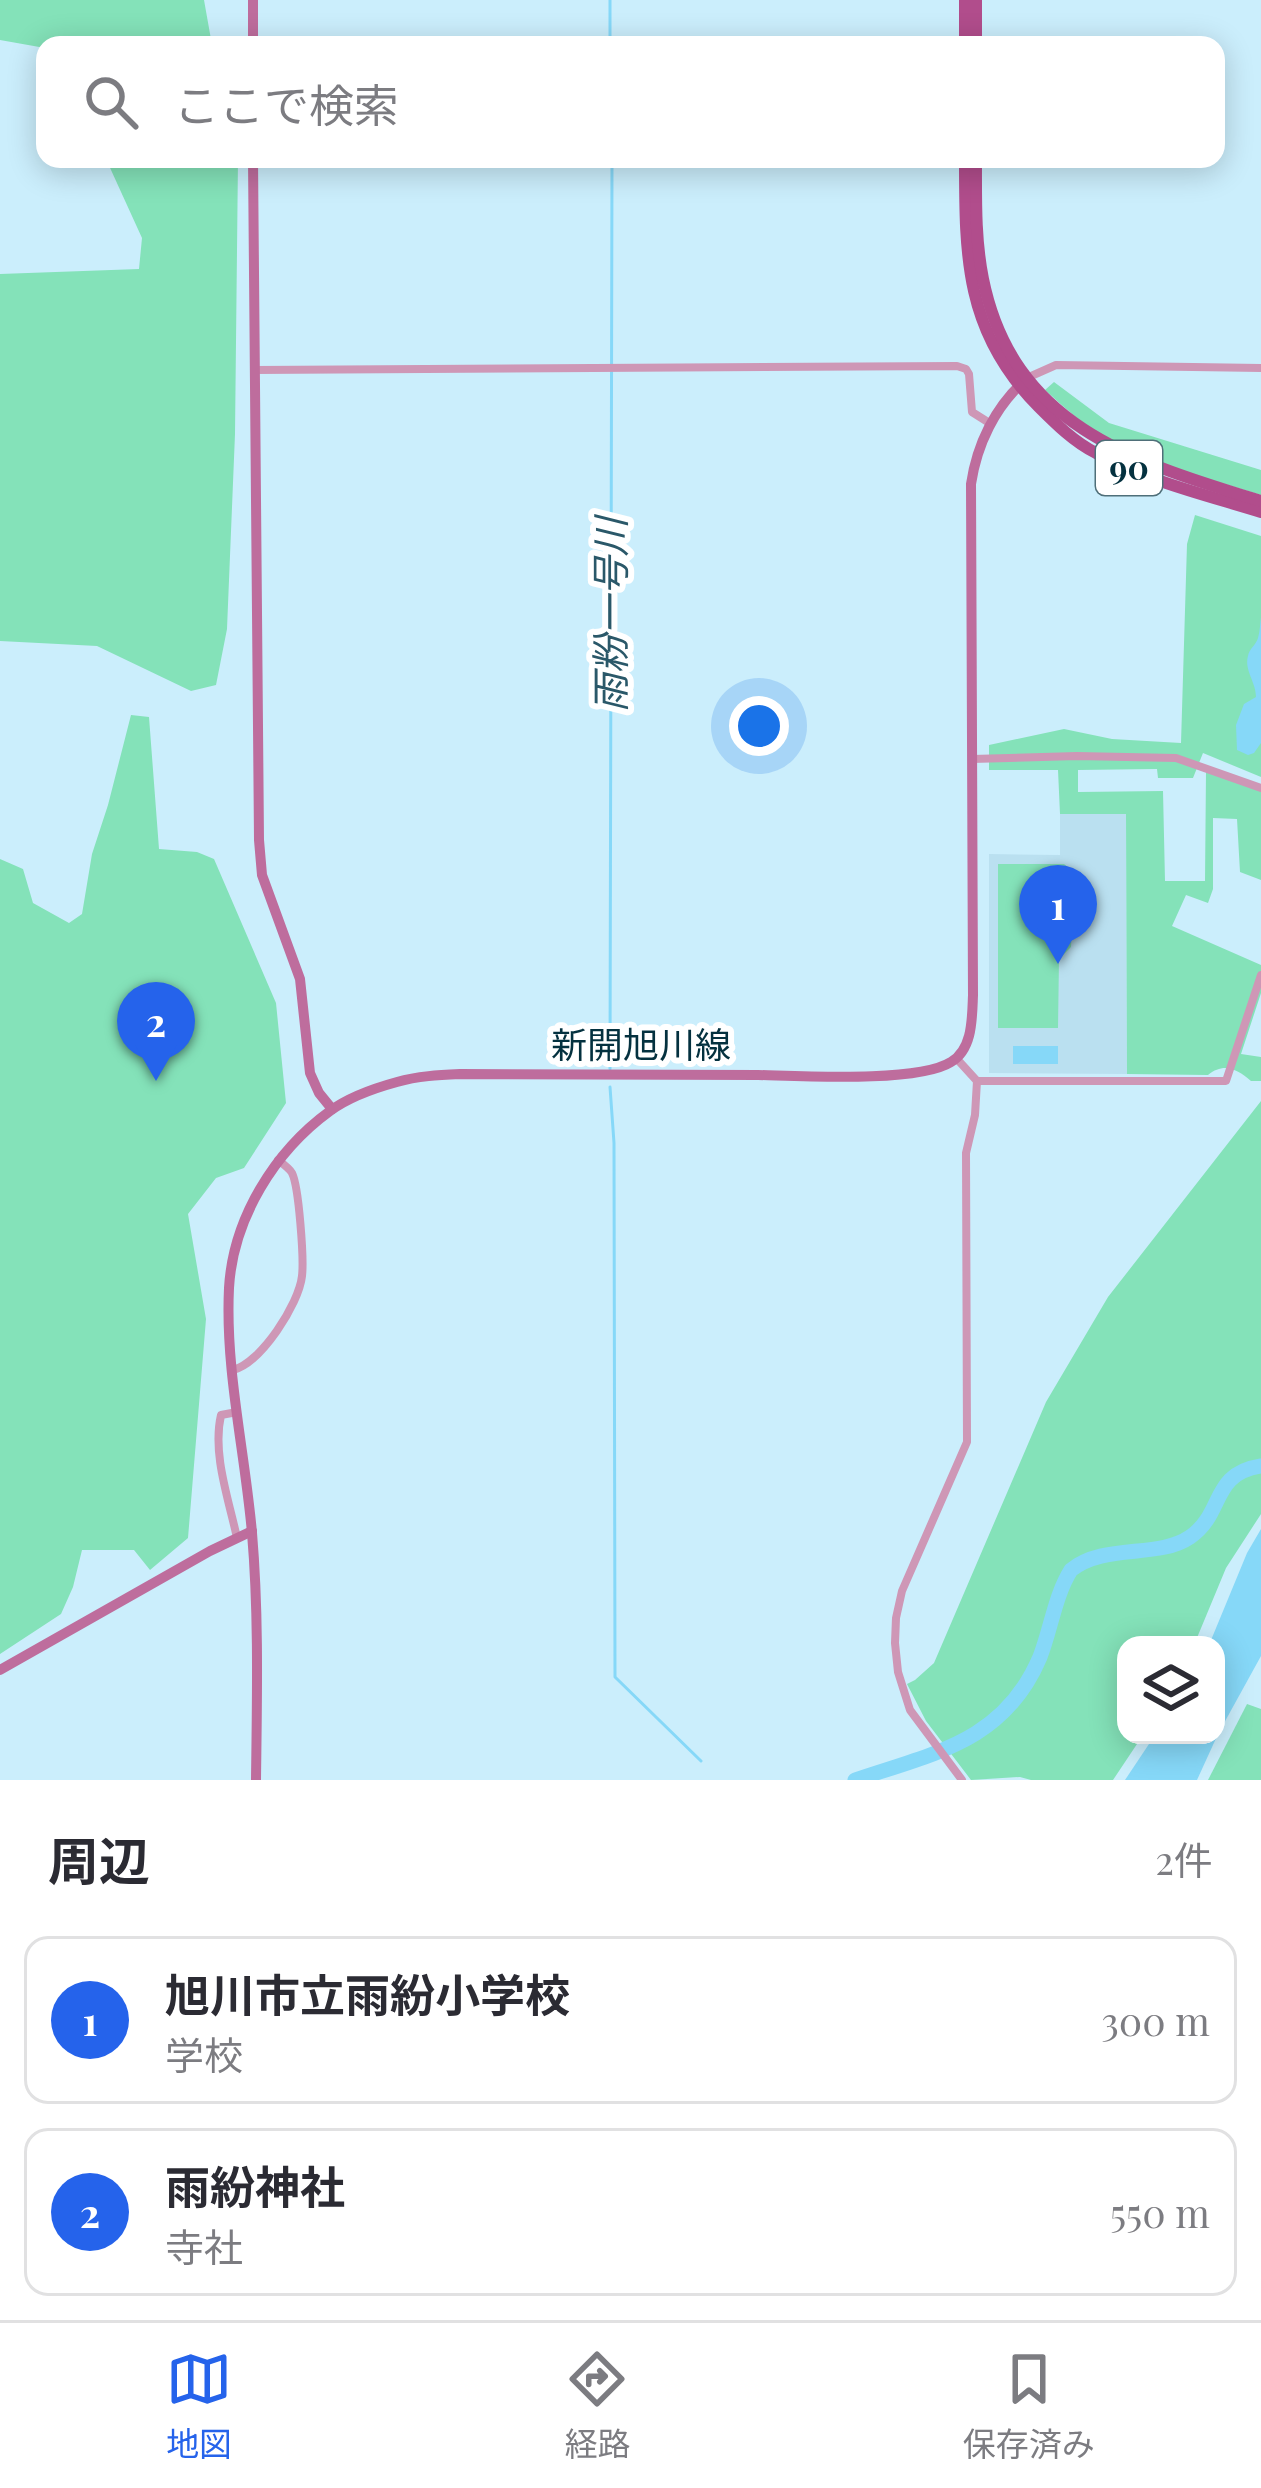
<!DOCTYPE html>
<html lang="ja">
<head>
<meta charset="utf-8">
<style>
	body { margin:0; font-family:"Playfair Display","Noto Sans JP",serif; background:#f7f7f7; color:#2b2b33 }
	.controls { position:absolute; right:36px; bottom:36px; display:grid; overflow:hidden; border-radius:24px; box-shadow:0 6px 30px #0003 }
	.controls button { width:108px; height:108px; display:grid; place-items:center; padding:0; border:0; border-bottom:3px solid #e1e1e2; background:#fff; color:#2b2b33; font:60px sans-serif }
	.you { position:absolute; left:759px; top:726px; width:42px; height:42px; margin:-30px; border:9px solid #fff; border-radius:50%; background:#1a73e8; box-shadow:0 0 0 18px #1a73e833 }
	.badge { display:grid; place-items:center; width:78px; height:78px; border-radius:50%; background:#2563eb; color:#fff; font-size:39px; font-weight:700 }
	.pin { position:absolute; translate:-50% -99px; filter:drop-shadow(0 3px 6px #0008) }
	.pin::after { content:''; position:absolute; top:63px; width:42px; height:36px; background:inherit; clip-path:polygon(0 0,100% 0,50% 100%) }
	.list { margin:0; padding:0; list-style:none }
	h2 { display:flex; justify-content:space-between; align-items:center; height:156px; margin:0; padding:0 48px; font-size:51px }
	h2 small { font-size:39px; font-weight:400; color:#7c7c81 }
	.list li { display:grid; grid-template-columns:78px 1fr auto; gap:36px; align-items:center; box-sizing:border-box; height:168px; margin:0 24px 24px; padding:0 24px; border:3px solid #e1e1e2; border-radius:24px }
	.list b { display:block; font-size:45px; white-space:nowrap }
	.list p { margin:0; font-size:39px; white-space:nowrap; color:#7c7c81 }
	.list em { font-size:39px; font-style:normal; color:#7c7c81 }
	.icon { flex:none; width:66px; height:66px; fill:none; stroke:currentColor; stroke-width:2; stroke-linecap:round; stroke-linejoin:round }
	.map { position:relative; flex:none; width:1261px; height:1780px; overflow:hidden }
	.search { position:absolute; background:#fff; box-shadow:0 6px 30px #0003; left:36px; right:36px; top:36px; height:132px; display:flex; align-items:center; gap:30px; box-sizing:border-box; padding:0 42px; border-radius:24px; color:#7c7c81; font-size:45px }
	.sheet { height:540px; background:#fff }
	nav { display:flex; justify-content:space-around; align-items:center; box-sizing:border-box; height:168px; border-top:3px solid #e1e1e2; background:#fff; font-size:33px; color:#7c7c81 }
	nav a { display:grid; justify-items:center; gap:6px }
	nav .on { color:#2563eb }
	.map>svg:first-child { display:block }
</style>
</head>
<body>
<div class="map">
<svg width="1261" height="1780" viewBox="0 0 1261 1780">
	<rect width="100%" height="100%" fill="#cbeefc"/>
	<!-- built -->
	<path fill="#bae0f0" d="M1126,813L1127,1074L989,1073V854L1060,855V814Z"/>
	<!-- green -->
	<g fill="#84e2b9">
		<path d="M0,0H204L212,45H45V48L0,40Z"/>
		<path d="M106,159H238L235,434L227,629L216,685L191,691L97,646L0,641V274L139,269L142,238Z"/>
		<path d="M1054,382L1109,423L1261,470V495C1211,479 1157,467 1111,442C1087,428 1066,409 1045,390Z"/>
		<path d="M1195,515L1261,536V777L1203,753L1193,778H1158L1157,769L1078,770V792L1163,791L1165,881H1205L1206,772L1261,790V880L1240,872L1237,819L1213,818V889L1208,903L1186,895L1172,926L1261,965V993L1241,1054L1261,1057V1081H1251C1237,1069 1224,1062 1208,1075L1127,1074L1126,814H1060L1058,770H989V745L1064,729L1112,739L1181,743L1187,544Z"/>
		<path d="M131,715L149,717L159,849L197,852L214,859L276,1003L286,1103L244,1168L216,1178L188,1214L206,1319L188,1538L150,1570L134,1550H82L73,1587L61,1614L0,1654V859L23,869L33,903L69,923L82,914L92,854L108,805Z"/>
		<path d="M998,864H1064L1074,872L1071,947L1059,959L1058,1028H998Z"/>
		<path d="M1261,1101V1514L1226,1568L1194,1645H1126V1735H1143L1113,1780H1031L1020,1777L971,1780L926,1721L907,1684L915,1680L934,1663L1046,1402L1108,1297Z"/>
		<path d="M1247,1704L1261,1709V1780H1208Z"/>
	</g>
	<!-- water -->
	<g fill="#86d8f8">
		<path d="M1261,617V743L1254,753L1248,755L1237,750L1236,725L1244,704L1256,697C1256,682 1244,670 1248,656C1249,649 1256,645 1258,638C1260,631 1260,624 1261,617Z"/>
		<rect x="1013" y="1046" width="45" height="18"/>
		<path d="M1261,1529V1656L1218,1734L1197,1780H1125L1155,1735H1216V1645H1209L1247,1553Z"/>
	</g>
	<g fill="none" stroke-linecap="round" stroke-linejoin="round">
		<!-- stream -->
		<g stroke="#86d8f8" stroke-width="3">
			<path d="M610,0V45"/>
			<path d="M610,1069L612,159"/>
			<path d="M610,1087L614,1143L615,1677L701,1761"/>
		</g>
		<!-- river -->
		<path stroke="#86d8f8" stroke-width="15" d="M855,1780C934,1753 1004,1742 1040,1657C1051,1629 1055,1595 1071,1570C1104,1543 1158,1559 1190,1537C1225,1513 1210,1474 1261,1466"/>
		<!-- street -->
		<g stroke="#ce97b6" stroke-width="8">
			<path d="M255,370L957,366L966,369L969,374L972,412L991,424"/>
			<path d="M1029,377L1056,365L1261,368"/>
			<path d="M972,759L1077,756L1176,758L1261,788"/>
			<path d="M957,1059L977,1081L975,1115L966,1153L967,1442L902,1591L896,1618L895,1643L898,1672L910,1710L962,1780"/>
			<path d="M977,1081H1226L1261,975"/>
			<path d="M233,1370C261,1363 299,1304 302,1276C304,1259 299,1187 292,1173C290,1169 282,1163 278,1160"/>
			<path d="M237,1538C229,1500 212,1454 221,1415L237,1412"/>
		</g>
		<!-- secondary -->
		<g stroke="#be6d9d" stroke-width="10">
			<path d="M253,0V45"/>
			<path d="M253,159L259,840L262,875L300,979L310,1073L319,1093L332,1109"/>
			<path d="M0,1670L210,1551L252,1531"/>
			<path d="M256,1780C257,1698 259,1615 252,1533C245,1452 225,1370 229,1288C233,1218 275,1151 330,1111C349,1097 375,1088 397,1082C418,1076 439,1075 460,1074C560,1074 659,1075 758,1075C800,1076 918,1083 951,1062C973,1049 972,1018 973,995L971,484C977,444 995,407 1025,380"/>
		</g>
		<!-- primary -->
		<g stroke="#b14d8c" stroke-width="12">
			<path d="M965,0V45"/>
			<path d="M976,0V45"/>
			<path d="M965,159C965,257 965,333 1039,407C1056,424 1074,442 1096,453C1147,481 1206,495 1261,512"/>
			<path d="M976,159C976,199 975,239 983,279C1013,427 1135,462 1261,501"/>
		</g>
	</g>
	<g text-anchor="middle" stroke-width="12" stroke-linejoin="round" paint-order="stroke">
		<!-- shield labels -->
		<rect fill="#fff" stroke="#4f6f79" stroke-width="3" x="1096" y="441" width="66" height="54" rx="9"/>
		<g font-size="33" font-weight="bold" fill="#04313f">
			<text x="1129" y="480">90</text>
		</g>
		<!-- street labels -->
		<g font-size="36" fill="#04313f" stroke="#fff">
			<text x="641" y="1058">新開旭川線</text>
		</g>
		<!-- water labels -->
		<g font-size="39" font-style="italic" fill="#2a5869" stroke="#fff">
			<text transform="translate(611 615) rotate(-90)" y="14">雨粉一号川</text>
		</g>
	</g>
</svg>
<div class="controls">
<button><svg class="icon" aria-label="layers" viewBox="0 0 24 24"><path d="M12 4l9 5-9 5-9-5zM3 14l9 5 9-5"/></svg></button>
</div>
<div class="you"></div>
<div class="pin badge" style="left:1058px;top:964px">1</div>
<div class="pin badge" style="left:156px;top:1081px">2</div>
<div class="search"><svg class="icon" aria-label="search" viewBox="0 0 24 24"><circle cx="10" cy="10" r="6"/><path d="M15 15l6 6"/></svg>ここで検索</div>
</div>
<section class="sheet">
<h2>周辺<small>2件</small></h2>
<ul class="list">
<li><span class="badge">1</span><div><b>旭川市立雨紛小学校</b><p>学校</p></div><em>300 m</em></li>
<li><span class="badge">2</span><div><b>雨紛神社</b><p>寺社</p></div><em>550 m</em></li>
</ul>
</section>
<nav>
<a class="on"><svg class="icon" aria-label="map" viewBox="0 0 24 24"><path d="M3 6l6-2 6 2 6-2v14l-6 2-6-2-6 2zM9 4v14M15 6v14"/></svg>地図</a>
<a><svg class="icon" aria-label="directions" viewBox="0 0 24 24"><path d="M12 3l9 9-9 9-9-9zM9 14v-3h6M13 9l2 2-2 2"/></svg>経路</a>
<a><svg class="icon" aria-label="saved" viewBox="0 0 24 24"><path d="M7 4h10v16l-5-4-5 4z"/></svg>保存済み</a>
</nav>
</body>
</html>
